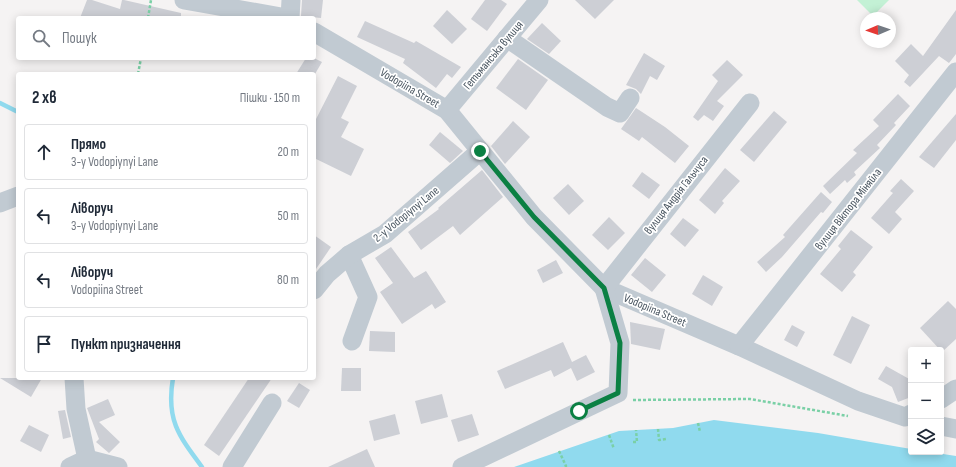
<!DOCTYPE html>
<html lang="uk">
<head>
<meta charset="utf-8">
<style>
	body { margin:0; font-family:"Sofia Sans Condensed",sans-serif; background:#f6f6f7; color:#1f2937 }
	.controls { position:absolute; right:12px; bottom:12px; display:grid; overflow:hidden; border-radius:4px; box-shadow:0 2px 10px #0003 }
	.controls button { width:36px; height:36px; display:grid; place-items:center; padding:0; border:0; border-bottom:1px solid #e0e1e3; background:#fff; color:#1f2937; font:20px sans-serif }
	.compass { position:absolute; left:860px; top:12px; width:36px; height:36px; border-radius:50%; background:#fff; box-shadow:0 2px 10px #0003; rotate:268deg }
	.stop { position:absolute; width:12px; height:12px; margin:-9px; border:3px solid #0b8043; border-radius:50%; background:#fff }
	.stop.end { background:#0b8043; border-color:#fff; box-shadow:0 1px 4px #0008 }
	.list { margin:0; padding:0; list-style:none }
	h2 { display:flex; justify-content:space-between; align-items:center; height:52px; margin:0; padding:0 16px; font-size:17px }
	h2 small { font-size:13px; font-weight:400; color:#747a83 }
	.list li { display:grid; grid-template-columns:26px 1fr auto; gap:12px; align-items:center; box-sizing:border-box; height:56px; margin:0 8px 8px; padding:0 8px; border:1px solid #e0e1e3; border-radius:4px }
	.list b { display:block; font-size:15px; white-space:nowrap }
	.list p { margin:0; font-size:13px; white-space:nowrap; color:#747a83 }
	.list em { font-size:13px; font-style:normal; color:#747a83 }
	.icon { flex:none; width:22px; height:22px; fill:none; stroke:currentColor; stroke-width:2; stroke-linecap:round; stroke-linejoin:round }
	.map { position:relative; flex:none; width:956px; height:467px; overflow:hidden }
	.search { position:absolute; background:#fff; box-shadow:0 2px 10px #0003; left:16px; top:16px; width:300px; height:44px; display:flex; align-items:center; gap:10px; box-sizing:border-box; padding:0 14px; border-radius:4px; color:#747a83; font-size:15px }
	.panel { position:absolute; background:#fff; box-shadow:0 2px 10px #0003; left:16px; top:72px; width:300px; height:308px; border-radius:4px }
	.map>svg:first-child { display:block }
</style>
</head>
<body>
<div class="map">
<svg width="956" height="467" viewBox="0 0 956 467">
	<rect width="100%" height="100%" fill="#f5f3f3"/>
	<!-- green -->
	<path fill="#c3f1d5" d="M857,0H889L873,16Z"/>
	<!-- water -->
	<path fill="#90daee" d="M714,420L818,433L911,449V452H930L956,456V467H514L619,431L673,428Z"/>
	<g fill="none" stroke-linecap="round" stroke-linejoin="round">
		<!-- stream -->
		<g stroke="#90daee" stroke-width="4.5">
			<path d="M0,103L18,112"/>
			<path d="M173,378C166,419 178,435 202,467"/>
		</g>
	</g>
	<!-- building -->
	<g fill="#cdcfd5">
		<path d="M87,0H92L120,9L122,0H124L181,13V18H80Z"/>
		<path d="M302,0H323L321,18L301,16Z"/>
		<path d="M485,0H501L507,4L487,31L471,19Z"/>
		<path d="M575,0H614L595,19Z"/>
		<path d="M447,10L467,29L452,44L433,26Z"/>
		<path d="M956,10V54L949,63L939,56L910,87L904,82L909,75L895,61L911,44L923,56Z"/>
		<path d="M365,21L414,43L416,41L461,67L452,78L447,74L436,88L403,63L405,59L357,37Z"/>
		<path d="M542,23L561,41L549,54L527,39Z"/>
		<path d="M644,53L665,66L657,80L650,76L641,94L636,89L626,85Z"/>
		<path d="M306,58H314L322,62L315,74H296Z"/>
		<path d="M518,59L548,80L526,110L496,88Z"/>
		<path d="M727,60L743,75L717,101L724,106L713,121L704,115L698,121L693,117L718,81L712,75Z"/>
		<path d="M338,76L357,86L341,118L349,122L341,137L364,149L351,176L314,158V123Z"/>
		<path d="M898,94L910,106L894,123L896,125L877,145L880,148L854,172L856,175L847,183L845,180L830,194L823,186L857,153L853,150L879,126L873,120Z"/>
		<path d="M636,108L665,127L689,146L675,163L642,137L639,141L621,129Z"/>
		<path d="M774,111L787,122L754,162L740,150Z"/>
		<path d="M956,114V140L934,168L919,157Z"/>
		<path d="M513,121L530,137L505,164L491,146Z"/>
		<path d="M440,132L463,151L450,163L429,145Z"/>
		<path d="M725,168L740,181L722,201L724,203L715,214L699,200Z"/>
		<path d="M482,170L503,197L460,235L453,226L421,250L408,232L439,209L438,208Z"/>
		<path d="M642,172L660,185L649,199L632,186Z"/>
		<path d="M901,179L914,191L895,212L902,219L889,234L871,218L893,193L890,191Z"/>
		<path d="M568,184L584,201L569,215L553,198Z"/>
		<path d="M821,192L832,202L823,213L821,212L782,257L766,272L757,262L785,237L783,235Z"/>
		<path d="M609,217L625,233L608,250L592,235Z"/>
		<path d="M683,218L699,230L685,247L670,234Z"/>
		<path d="M851,230L873,247L853,272L856,275L842,292L820,274L841,249L838,246Z"/>
		<path d="M314,235L331,247L314,272Z"/>
		<path d="M391,247L414,278L426,271L446,302L435,309L432,304L402,324L380,292L393,283L375,258Z"/>
		<path d="M645,258L666,275L652,292L631,275Z"/>
		<path d="M556,260L563,273L543,283L537,270Z"/>
		<path d="M703,275L723,287L712,306L692,294Z"/>
		<path d="M948,301L956,309V339L942,352L920,328Z"/>
		<path d="M852,316L870,325L851,364L833,355Z"/>
		<path d="M630,322L665,329L660,350L631,344Z"/>
		<path d="M792,325L805,332L797,347L784,340Z"/>
		<path d="M370,331L395,332V352L369,351Z"/>
		<path d="M563,342L572,362L586,355L595,372L577,381L571,368L554,377L551,370L505,389L497,371Z"/>
		<path d="M886,366L911,380V397L898,402L892,387L878,379Z"/>
		<path d="M342,368H361V391H341Z"/>
		<path d="M0,378H42L31,397Z"/>
		<path d="M249,378H272L219,456L204,445Z"/>
		<path d="M299,383L310,390L299,408L287,401Z"/>
		<path d="M442,394L448,417L421,424L415,401Z"/>
		<path d="M108,399L115,415L99,422L120,442L109,453L96,442L99,439L87,408Z"/>
		<path d="M65,410L71,437L63,439L58,411Z"/>
		<path d="M395,414L400,434L374,441L369,421Z"/>
		<path d="M472,414L479,435L458,442L451,420Z"/>
		<path d="M29,425L49,435L41,452L20,441Z"/>
		<path d="M367,449L375,467H328Z"/>
	</g>
	<g fill="none" stroke-linecap="round" stroke-linejoin="round">
		<!-- path -->
		<g stroke="#7ad0a6" stroke-width="2.5" stroke-dasharray="3 2" stroke-linecap="butt">
			<path d="M148,18L151,0"/>
			<path d="M138,74L141,58"/>
			<path d="M633,400L750,399L848,416"/>
			<path d="M698,423L700,432"/>
			<path d="M658,429L659,440L666,439"/>
			<path d="M609,435L614,449"/>
			<path d="M633,442H637L636,430"/>
			<path d="M559,451L566,466L564,467"/>
		</g>
		<!-- minor -->
		<g stroke="#c1cad2" stroke-width="19">
			<path d="M184,0L287,18"/>
			<path d="M290,18L291,0"/>
			<path d="M314,32L447,110L534,217L604,288L739,346L858,401L905,417L911,414"/>
			<path d="M507,38L607,107L620,113L630,98"/>
			<path d="M447,110L539,0"/>
			<path d="M0,203L18,196"/>
			<path d="M349,255L368,297L352,341"/>
			<path d="M314,290L327,274L349,255L385,234L480,151"/>
			<path d="M739,346L956,72"/>
			<path d="M74,378L76,409L87,459"/>
			<path d="M941,399L956,389"/>
			<path d="M941,426L956,429"/>
			<path d="M70,467L87,459L118,467"/>
			<path d="M232,467L272,403"/>
			<path d="M462,467L618,393L620,343L604,288L750,103"/>
		</g>
	</g>
	<g fill="none" stroke-linecap="round" stroke-linejoin="round">
		<!-- route -->
		<path stroke="#0b8043" stroke-width="5" d="M480,151L534,217L604,288L620,343L618,393L579,411"/>
	</g>
	<g text-anchor="middle" stroke-width="3.5" stroke-linejoin="round" paint-order="stroke">
		<!-- street labels -->
		<g font-size="12" fill="#4a5661" stroke="#fff">
			<text transform="translate(493 55) rotate(-50)" y="4">Гетьманська вулиця</text>
			<text transform="translate(410 88) rotate(30)" y="4">Vodopiina Street</text>
			<text transform="translate(676 195) rotate(-52)" y="4">вулиця Андрія Гальчуса</text>
			<text transform="translate(848 209) rotate(-52)" y="4">вулиця Віктора Міняйла</text>
			<text transform="translate(406 214) rotate(-39)" y="4">2-y Vodopiynyi Lane</text>
			<text transform="translate(655 310) rotate(23)" y="4">Vodopiina Street</text>
		</g>
	</g>
</svg>
<div class="controls">
<button>+</button>
<button>−</button>
<button><svg class="icon" aria-label="layers" viewBox="0 0 24 24"><path d="M12 4l9 5-9 5-9-5zM3 14l9 5 9-5"/></svg></button>
</div>
<svg class="compass" viewBox="-18 -18 36 36"><path d="M0-13l5 13h-10z" fill="#e53935"/><path d="M0 13l5-13h-10z" fill="#747a83"/></svg>
<div class="stop" style="left:579px;top:411px"></div>
<div class="stop end" style="left:480px;top:151px"></div>
<div class="search"><svg class="icon" aria-label="search" viewBox="0 0 24 24"><circle cx="10" cy="10" r="6"/><path d="M15 15l6 6"/></svg>Пошук</div>
<section class="panel">
<h2>2 хв<small>Пішки · 150 m</small></h2>
<ul class="list">
<li><svg class="icon" aria-label="ahead" viewBox="0 0 24 24"><path d="M12 20V5M6 11l6-6 6 6"/></svg><div><b>Прямо</b><p>3-y Vodopiynyi Lane</p></div><em>20 m</em></li>
<li><svg class="icon" aria-label="left" viewBox="0 0 24 24"><path d="M17 20v-9H6M10 6l-5 5 5 5"/></svg><div><b>Ліворуч</b><p>3-y Vodopiynyi Lane</p></div><em>50 m</em></li>
<li><svg class="icon" aria-label="left" viewBox="0 0 24 24"><path d="M17 20v-9H6M10 6l-5 5 5 5"/></svg><div><b>Ліворуч</b><p>Vodopiina Street</p></div><em>80 m</em></li>
<li><svg class="icon" aria-label="arrive" viewBox="0 0 24 24"><path d="M6 21V4h12l-3 4 3 4H6"/></svg><div><b>Пункт призначення</b></div></li>
</ul>
</section>
</div>
</body>
</html>
